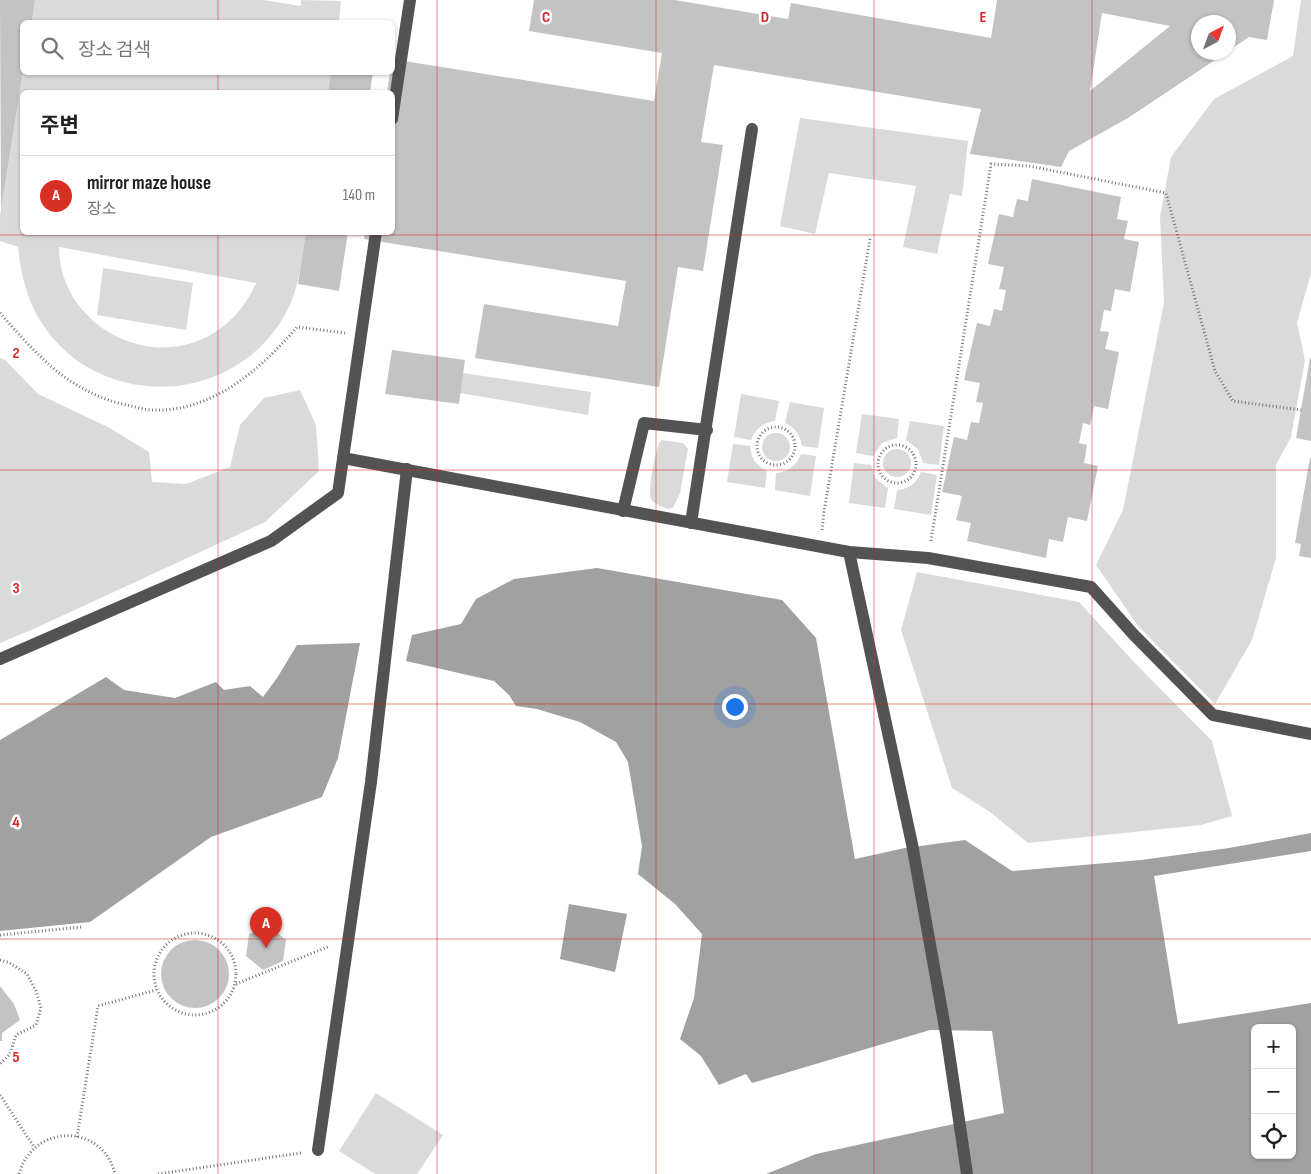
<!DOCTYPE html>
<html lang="ko">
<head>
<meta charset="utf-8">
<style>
	body { margin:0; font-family:"Sofia Sans Condensed","Noto Sans KR",sans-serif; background:#f6f6f6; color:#202124 }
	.controls { position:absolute; right:15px; bottom:15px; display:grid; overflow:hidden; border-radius:8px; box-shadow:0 1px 4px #0004 }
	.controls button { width:45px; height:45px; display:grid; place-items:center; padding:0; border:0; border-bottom:1px solid #e0e0e0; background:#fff; color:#202124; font:25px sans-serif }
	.compass { position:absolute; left:1191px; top:15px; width:45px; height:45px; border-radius:50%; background:#fff; box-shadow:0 1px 4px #0004; rotate:41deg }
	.you { position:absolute; left:734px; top:706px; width:18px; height:18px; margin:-12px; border:4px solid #fff; border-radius:50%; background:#1a73e8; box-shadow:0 0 0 8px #1a73e833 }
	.badge { display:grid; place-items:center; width:32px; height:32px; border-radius:50%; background:#d93025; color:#fff; font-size:16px; font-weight:700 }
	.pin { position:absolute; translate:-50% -41px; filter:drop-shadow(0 1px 2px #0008) }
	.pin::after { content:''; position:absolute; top:26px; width:18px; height:15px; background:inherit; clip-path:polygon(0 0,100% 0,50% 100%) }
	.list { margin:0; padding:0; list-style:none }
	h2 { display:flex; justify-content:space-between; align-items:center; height:65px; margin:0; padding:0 20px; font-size:21px }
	h2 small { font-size:16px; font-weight:400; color:#757577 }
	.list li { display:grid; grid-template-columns:32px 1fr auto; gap:15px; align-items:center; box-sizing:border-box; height:80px; padding:0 20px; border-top:1px solid #e0e0e0 }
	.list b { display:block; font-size:19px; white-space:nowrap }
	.list p { margin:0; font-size:16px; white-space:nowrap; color:#757577 }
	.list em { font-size:16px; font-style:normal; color:#757577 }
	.icon { flex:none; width:28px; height:28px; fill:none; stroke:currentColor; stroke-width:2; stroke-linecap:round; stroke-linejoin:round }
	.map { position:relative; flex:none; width:1311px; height:1174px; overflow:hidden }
	.search { position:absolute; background:#fff; box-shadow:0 1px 4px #0004; left:20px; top:20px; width:375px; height:55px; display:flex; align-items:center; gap:12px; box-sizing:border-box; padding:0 18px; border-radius:8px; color:#757577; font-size:19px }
	.panel { position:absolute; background:#fff; box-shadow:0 1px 4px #0004; left:20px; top:90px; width:375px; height:145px; border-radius:8px }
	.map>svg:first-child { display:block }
</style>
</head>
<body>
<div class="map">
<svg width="1311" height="1174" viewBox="0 0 1311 1174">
	<rect width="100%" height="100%" fill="#fff"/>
	<!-- green -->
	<g fill="#dadada" fill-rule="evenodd">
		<path d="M35,0H263L301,6V0L341,1L339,22H32Z"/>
		<path d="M1301,0H1311V273L1297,323L1305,360L1291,437L1276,465V558L1252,640L1215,704L1138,626L1096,565L1123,510L1164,303L1160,217L1171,157L1214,99L1293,56Z"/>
		<path d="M23,73H331L328,92H22V232L306,233C301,264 299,295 280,323C226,406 99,409 43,325C27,301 21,275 18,247L0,241V216ZM59,247L256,283V284C247,302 237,316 221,328C156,377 59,327 59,247Z"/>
		<path d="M800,118L968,141L962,196L950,194L937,254L903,247L916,186L829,173L815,234L780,226Z"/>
		<path d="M103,268L193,283L186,330L97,315Z"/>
		<path d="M0,358L5,360L38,394L108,427L149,452L152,482L186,484L230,467L240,425L264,398L300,390L316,425L319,471L265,522L38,627L0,643Z"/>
		<path d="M463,373L591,392L588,415L460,393Z"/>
		<path d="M741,394L779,401L775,421C763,423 756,428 751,440L734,437Z"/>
		<path d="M790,402L824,408L818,448L802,446C800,435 795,427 785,423Z"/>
		<path d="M862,414L899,419L897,438L882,443L873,456L856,453Z"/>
		<path d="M910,421L944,426L939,465L923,463L918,449L906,440Z"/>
		<circle cx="776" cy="447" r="14"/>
		<path d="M661,440L683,443L688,449L680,493L673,508L668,509C662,507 654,504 651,499C647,492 656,446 661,440Z"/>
		<path d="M733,444L750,446C751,458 756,466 767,471L765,488L727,482Z"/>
		<circle cx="897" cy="463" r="14"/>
		<path d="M801,454L816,456L810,496L775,490L776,473C789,472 797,465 801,454Z"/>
		<path d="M854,463L871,465L876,479L888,488L885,508L849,503Z"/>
		<path d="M921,472L937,475L931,515L894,509L897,490C909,489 917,483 921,472Z"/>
		<path d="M917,572L1079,602L1133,661L1212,741L1232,816L1201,825L1028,843L990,812L952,788L901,630Z"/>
		<path d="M376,1093L443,1135L417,1174H375L339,1151Z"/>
	</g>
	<!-- water -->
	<g fill="#a1a1a1" fill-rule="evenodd">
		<path d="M597,568L782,600L816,638L855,859L905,848L965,840L1012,871L1141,860L1229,848L1311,833V851L1154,876L1178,1024L1311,1003V1174H766L816,1154L1004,1113L992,1031L930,1030L752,1083L746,1074L719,1085L701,1056L680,1039L694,998L702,934L675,904L638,874L642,846L628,762L616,742L580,722L537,709L516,706L509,695L494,681L406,661L412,635L461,624L476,599L514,579ZM1255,1028H1292V1155H1255Z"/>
		<path d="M360,643L338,758L322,797L211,837L90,922L0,931V740L106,677L124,690L175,698L216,682L224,690L250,686L263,697L277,678L297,645Z"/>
		<path d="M569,904L627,914L615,972L560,959Z"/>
	</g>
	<!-- building -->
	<g fill="#c3c3c3" fill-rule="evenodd">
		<path d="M0,0H35L32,22H22L23,72L1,210Z"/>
		<path d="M534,0H675L788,19L791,3L991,38L997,0H1274L1267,40L1249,37L1228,51V22H1198V52H1227L1128,118L1069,151L1061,167L970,154L981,109L714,65L701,142L723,145L703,271L678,267L659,387L475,358L484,304L618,326L626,281L364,239L365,232H392V92H387L390,72H392V59L654,101L662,53L529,31ZM1102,13L1170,26L1090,91Z"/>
		<path d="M331,72H373L370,92H328Z"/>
		<path d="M1032,179L1121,197L1117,219L1128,221L1124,239L1139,242L1130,292L1115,289L1111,311L1104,310L1100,331L1109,332L1105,349L1119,352L1108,409L1094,406L1090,425L1083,423L1079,443L1087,445L1084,463L1098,466L1087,521L1068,517L1063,542L1049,539L1046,558L967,541L971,523L956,520L962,496L942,492L954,437L967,440L971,422L979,423L983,403L976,402L980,383L964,380L977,323L990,326L994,309L1002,311L1006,290L999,289L1004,267L988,264L999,214L1013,217L1017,199L1028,201Z"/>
		<path d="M306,232H348L339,291L298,284Z"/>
		<path d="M392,350L465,360L459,404L385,394Z"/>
		<path d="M1310,358H1311V441L1296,438Z"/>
		<path d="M1310,458H1311V558L1299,556L1301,544L1295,543Z"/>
		<path d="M269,926L286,940L283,961L263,970L246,956L249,934Z"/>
		<circle cx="195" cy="974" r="34"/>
		<path d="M0,986L14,1004L20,1020L2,1033V1041H0Z"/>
	</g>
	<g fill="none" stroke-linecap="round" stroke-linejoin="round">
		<!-- path -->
		<g stroke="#757575" stroke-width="3" stroke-dasharray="1 2.5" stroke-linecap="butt">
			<path d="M0,313C14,329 29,346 44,360C67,382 97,399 127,405C136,407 145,410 153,410C213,412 261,369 297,327L345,333"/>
			<circle cx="776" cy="446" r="19"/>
			<circle cx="897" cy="464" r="19"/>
			<path d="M822,530L824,512L870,239"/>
			<path d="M931,541L991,164L1029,166L1166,193L1215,371L1233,401L1301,410"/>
			<circle cx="195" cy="974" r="41"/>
			<path d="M0,935L82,927"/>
			<path d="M0,960L10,963L27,974L36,991L41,1008L36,1025L16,1035L10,1054L0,1064"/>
			<path d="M236,984L330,946"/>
			<path d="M0,1095L34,1147"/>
			<path d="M77,1137L98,1006L156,990"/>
			<path d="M19,1174C33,1123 103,1123 115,1174"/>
			<path d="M158,1174L301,1153"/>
		</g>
		<!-- minor -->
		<g stroke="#535353" stroke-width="12">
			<path d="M392,119L410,0"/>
			<path d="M343,458L849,552L928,558L1091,587L1134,635L1213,715L1311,734"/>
			<path d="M623,511L644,423L707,430"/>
			<path d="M691,523L752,129"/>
			<path d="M849,552L912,844L947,1039L967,1174"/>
			<path d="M0,659L271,541L338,493L376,232"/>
			<path d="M318,1150L371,782L407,469"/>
		</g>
	</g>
	<!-- grid -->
	<path fill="none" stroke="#d62828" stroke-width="1" stroke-opacity="0.55" d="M218,0V22M437,0V1174M656,0V1174M874,0V1174M1092,0V1174M218,72V92M218,232V1174M0,235H1311M0,470H1311M0,704H1311M0,939H1311"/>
	<g font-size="16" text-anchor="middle" font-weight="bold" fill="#d62828" stroke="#fff" stroke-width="5" stroke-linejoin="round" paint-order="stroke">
		<text x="546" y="22">C</text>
		<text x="765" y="22">D</text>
		<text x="983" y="22">E</text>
		<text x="16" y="358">2</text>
		<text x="16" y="593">3</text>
		<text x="16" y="827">4</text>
		<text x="16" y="1062">5</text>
	</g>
</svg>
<div class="controls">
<button>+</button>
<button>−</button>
<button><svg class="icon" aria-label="locate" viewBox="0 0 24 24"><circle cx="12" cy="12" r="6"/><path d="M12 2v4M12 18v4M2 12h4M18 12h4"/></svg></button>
</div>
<svg class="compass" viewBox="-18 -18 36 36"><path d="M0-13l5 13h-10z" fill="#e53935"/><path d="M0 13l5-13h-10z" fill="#757577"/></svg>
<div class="you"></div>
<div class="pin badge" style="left:266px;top:948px">A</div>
<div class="search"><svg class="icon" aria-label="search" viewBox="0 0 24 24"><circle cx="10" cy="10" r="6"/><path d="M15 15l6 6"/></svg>장소 검색</div>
<section class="panel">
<h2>주변<small></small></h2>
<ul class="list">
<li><span class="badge">A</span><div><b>mirror maze house</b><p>장소</p></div><em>140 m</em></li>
</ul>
</section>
</div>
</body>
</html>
